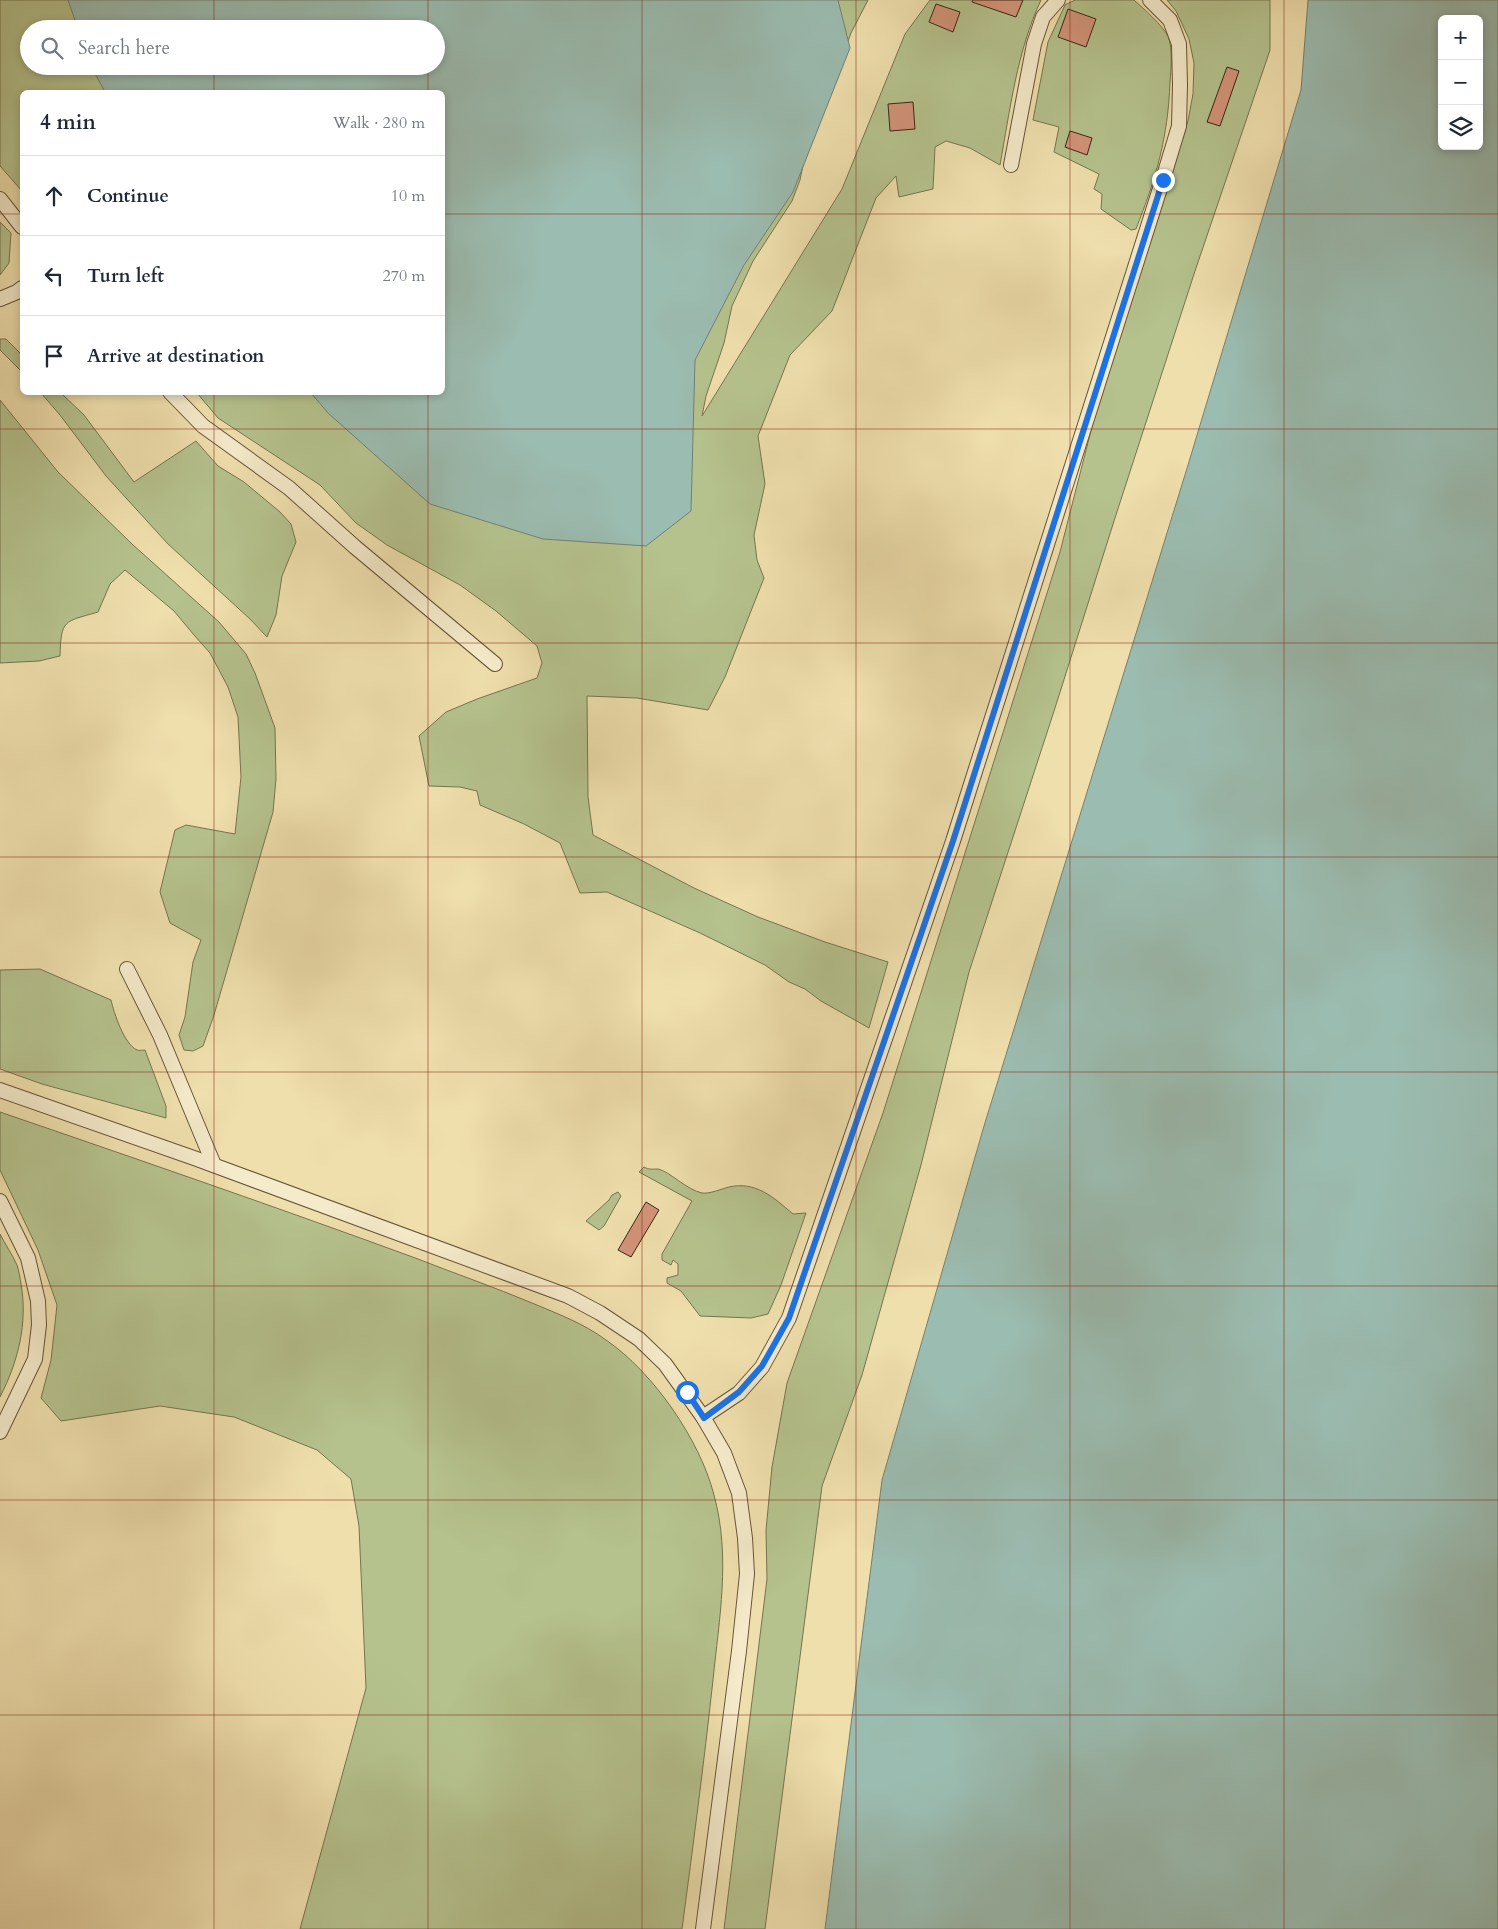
<!DOCTYPE html>
<html lang="en">
<head>
<meta charset="utf-8">
<style>
	body { margin:0; font-family:Cardo,serif; background:#f2f2f3; color:#1f2937 }
	.controls { position:absolute; right:15px; top:15px; display:grid; overflow:hidden; border-radius:8px; box-shadow:0 2px 8px #0003 }
	.controls button { width:45px; height:45px; display:grid; place-items:center; padding:0; border:0; border-bottom:1px solid #e0e1e3; background:#fff; color:#1f2937; font:25px sans-serif }
	.stop { position:absolute; width:15px; height:15px; margin:-11px; border:4px solid #1a73e8; border-radius:50%; background:#fff }
	.stop.end { background:#1a73e8; border-color:#fff; box-shadow:0 1px 5px #0008 }
	.list { margin:0; padding:0; list-style:none }
	h2 { display:flex; justify-content:space-between; align-items:center; height:65px; margin:0; padding:0 20px; font-size:21px }
	h2 small { font-size:16px; font-weight:400; color:#747a83 }
	.list li { display:grid; grid-template-columns:32px 1fr auto; gap:15px; align-items:center; box-sizing:border-box; height:80px; padding:0 20px; border-top:1px solid #e0e1e3 }
	.list b { display:block; font-size:19px; white-space:nowrap }
	.list em { font-size:16px; font-style:normal; color:#747a83 }
	.icon { flex:none; width:28px; height:28px; fill:none; stroke:currentColor; stroke-width:2; stroke-linecap:round; stroke-linejoin:round }
	.map { position:relative; flex:none; width:1498px; height:1929px; overflow:hidden }
	.search { position:absolute; background:#fff; box-shadow:0 2px 8px #0003; left:20px; top:20px; width:425px; height:55px; display:flex; align-items:center; gap:12px; box-sizing:border-box; padding:0 18px; border-radius:28px; color:#747a83; font-size:19px }
	.panel { position:absolute; background:#fff; box-shadow:0 2px 8px #0003; left:20px; top:90px; width:425px; height:305px; border-radius:8px }
	.map>svg:first-child { display:block }
</style>
</head>
<body>
<div class="map">
<svg width="1498" height="1929" viewBox="0 0 1498 1929">
	<rect width="100%" height="100%" fill="#efdfad"/>
	<filter id="stains"><feTurbulence type="fractalNoise" baseFrequency=".004" numOctaves="4"/><feColorMatrix values="0 0 0 0 .2 0 0 0 0 .09 0 0 0 0 .02 0 0 0 .5 -.17"/></filter>
	<radialGradient id="worn" r=".72"><stop offset=".6" stop-color="#630" stop-opacity="0"/><stop offset="1" stop-color="#630" stop-opacity=".3"/></radialGradient>
	<!-- green -->
	<g fill="#b5c28d" stroke="#77744e" fill-rule="evenodd">
		<path d="M0,0H868L851,33L804,160L800,180L792,201L753,261L732,306L724,343L706,396L702,416L842,189L905,34L930,0H1041C1017,51 1010,110 1000,165L970,148L946,141L935,147L933,189L899,197L896,176L876,198L832,311L790,355L758,436L765,484L754,535L757,560L764,578L725,677L708,710L637,698L587,696L588,797L593,835L694,888L758,917L825,942L888,962L869,1028L821,1001L805,989L789,982L765,965L700,933L607,892L580,893L560,843L524,824L480,805L477,791L460,787L429,786L419,736L446,712L477,699L537,678L542,663L537,646L496,611L460,585L387,545L356,523L320,485L218,418L197,393L442,392V92H22V191L0,166ZM29,29H436V66H29Z"/>
		<path d="M1075,0H1134C1143,8 1163,26 1168,36C1173,50 1171,68 1170,82C1168,138 1156,178 1136,229L1131,230L1101,209L1102,194L1094,189L1099,174L1054,152L1059,127L1033,120L1048,42L1065,5Z"/>
		<path d="M1167,0H1270V50L1195,271L1114,521L1055,708L969,972L921,1165L862,1375L822,1486L765,1929H724L767,1579L766,1530L772,1467L787,1383L883,1113L1060,552L1095,415L1188,121L1193,94L1194,63L1189,39L1176,11Z"/>
		<path d="M0,222L11,233L9,263L0,275Z"/>
		<path d="M0,339H6L22,355V372L0,350Z"/>
		<path d="M41,393H61L84,415L134,482L196,441L218,466L244,482L280,512L291,524L296,542L282,576L276,615L267,637L250,619L168,544L106,476L60,415Z"/>
		<path d="M0,400L58,472L132,544L219,622L246,654L255,673L275,728L276,779L273,812L214,1015L203,1046L193,1051L184,1050L179,1035L185,1017L193,962L201,940L170,923L160,892L175,830L186,825L235,834L241,777L238,717L228,687L210,653L194,635L174,611L125,570L110,584L98,612C64,622 61,619 60,656L39,661L0,663Z"/>
		<path d="M40,969L111,1000C114,1013 124,1044 137,1050C139,1051 142,1050 145,1050L166,1106V1118L42,1084L0,1069V970Z"/>
		<path d="M0,1112C140,1160 279,1208 418,1259C456,1274 494,1287 532,1303C558,1314 583,1323 606,1340C653,1372 700,1440 714,1495C731,1557 719,1619 713,1680C704,1763 693,1846 682,1929H300L366,1688L359,1526L351,1479L317,1450L234,1417L160,1406L61,1421L41,1398L51,1360L57,1305L38,1250L0,1170Z"/>
		<path d="M644,1167C649,1170 653,1169 658,1169C669,1171 687,1190 702,1193C710,1194 721,1189 729,1187C756,1181 773,1197 793,1214L806,1213L781,1285L768,1314L751,1318L700,1316L681,1291L667,1283V1278L678,1275V1264L673,1260L671,1265L662,1260V1254L692,1201L639,1172Z"/>
		<path d="M618,1192L621,1196L604,1226L599,1230L586,1221L609,1200L612,1195Z"/>
		<path d="M0,1234C5,1244 12,1254 17,1265C19,1271 20,1278 21,1284C28,1323 18,1362 0,1397Z"/>
	</g>
	<!-- water -->
	<g fill="#9bbcb0" stroke="#748070" fill-rule="evenodd">
		<path d="M68,0H838L850,48L793,192L744,265L695,360L691,511L646,546L543,539L430,504L328,413L311,393L442,392V92H105L91,66H436V29H78Z"/>
		<path d="M1308,0H1498V1929H825L882,1480L984,1126L1188,465L1301,90ZM1442,19H1479V146H1442Z"/>
	</g>
	<!-- building -->
	<g fill="#d29479" stroke="#392710">
		<path d="M973,0H1023L1016,17L972,2Z"/>
		<path d="M936,4L960,12L953,32L929,22Z"/>
		<path d="M1068,9L1096,19L1086,47L1058,37Z"/>
		<path d="M1227,67L1239,71L1220,126L1207,122Z"/>
		<path d="M913,102L915,129L890,131L888,104Z"/>
		<path d="M1070,131L1092,138L1087,155L1065,147Z"/>
		<path d="M646,1202L659,1210L631,1257L618,1250Z"/>
	</g>
	<g fill="none" stroke-linecap="round" stroke-linejoin="round">
		<!-- lane casing -->
		<g stroke="#665537" stroke-width="16">
			<g id="lane">
				<path d="M1011,165L1034,44L1043,17L1058,0"/>
				<path d="M0,199L22,227"/>
				<path d="M0,299L17,292L22,288"/>
				<path d="M170,392L203,426L289,488L355,547L495,664"/>
				<path d="M127,969L160,1035L214,1165"/>
				<path d="M0,1090L194,1158L568,1296L600,1313L639,1339L665,1364L703,1417L724,1453L739,1493L745,1538L747,1574L739,1651L703,1929"/>
				<path d="M0,1201L28,1258L38,1301L39,1325L35,1359L0,1432"/>
				<path d="M703,1417L739,1393L762,1367L789,1318L953,841L1163,179L1179,126L1180,85L1179,44L1170,20L1150,0"/>
			</g>
		</g>
		<!-- lane -->
		<use href="#lane" stroke="#f5eaca" stroke-width="14"/>
	</g>
	<g fill="none" stroke-linecap="round" stroke-linejoin="round">
		<!-- route -->
		<path stroke="#1a73e8" stroke-width="6" d="M687,1392L704,1418L739,1392L762,1366L789,1318L953,841L1163,180"/>
	</g>
	<!-- grid -->
	<path fill="none" stroke="#8f2418" stroke-width="1" stroke-opacity="0.55" d="M214,0V29M428,0V29M642,0V1929M856,0V1929M1070,0V1929M1284,0V1929M214,66V92M428,66V92M0,214H22M442,214H1498M214,392V1929M428,392V1929M0,429H1498M0,643H1498M0,857H1498M0,1072H1498M0,1286H1498M0,1500H1498M0,1715H1498"/>
	<rect width="100%" height="100%" filter="url(#stains)"/>
	<rect width="100%" height="100%" fill="url(#worn)"/>
</svg>
<div class="controls">
<button>+</button>
<button>−</button>
<button><svg class="icon" aria-label="layers" viewBox="0 0 24 24"><path d="M12 4l9 5-9 5-9-5zM3 14l9 5 9-5"/></svg></button>
</div>
<div class="stop" style="left:687px;top:1392px"></div>
<div class="stop end" style="left:1163px;top:180px"></div>
<div class="search"><svg class="icon" aria-label="search" viewBox="0 0 24 24"><circle cx="10" cy="10" r="6"/><path d="M15 15l6 6"/></svg>Search here</div>
<section class="panel">
<h2>4 min<small>Walk · 280 m</small></h2>
<ul class="list">
<li><svg class="icon" aria-label="ahead" viewBox="0 0 24 24"><path d="M12 20V5M6 11l6-6 6 6"/></svg><div><b>Continue</b></div><em>10 m</em></li>
<li><svg class="icon" aria-label="left" viewBox="0 0 24 24"><path d="M17 20v-9H6M10 6l-5 5 5 5"/></svg><div><b>Turn left</b></div><em>270 m</em></li>
<li><svg class="icon" aria-label="arrive" viewBox="0 0 24 24"><path d="M6 21V4h12l-3 4 3 4H6"/></svg><div><b>Arrive at destination</b></div></li>
</ul>
</section>
</div>
</body>
</html>
